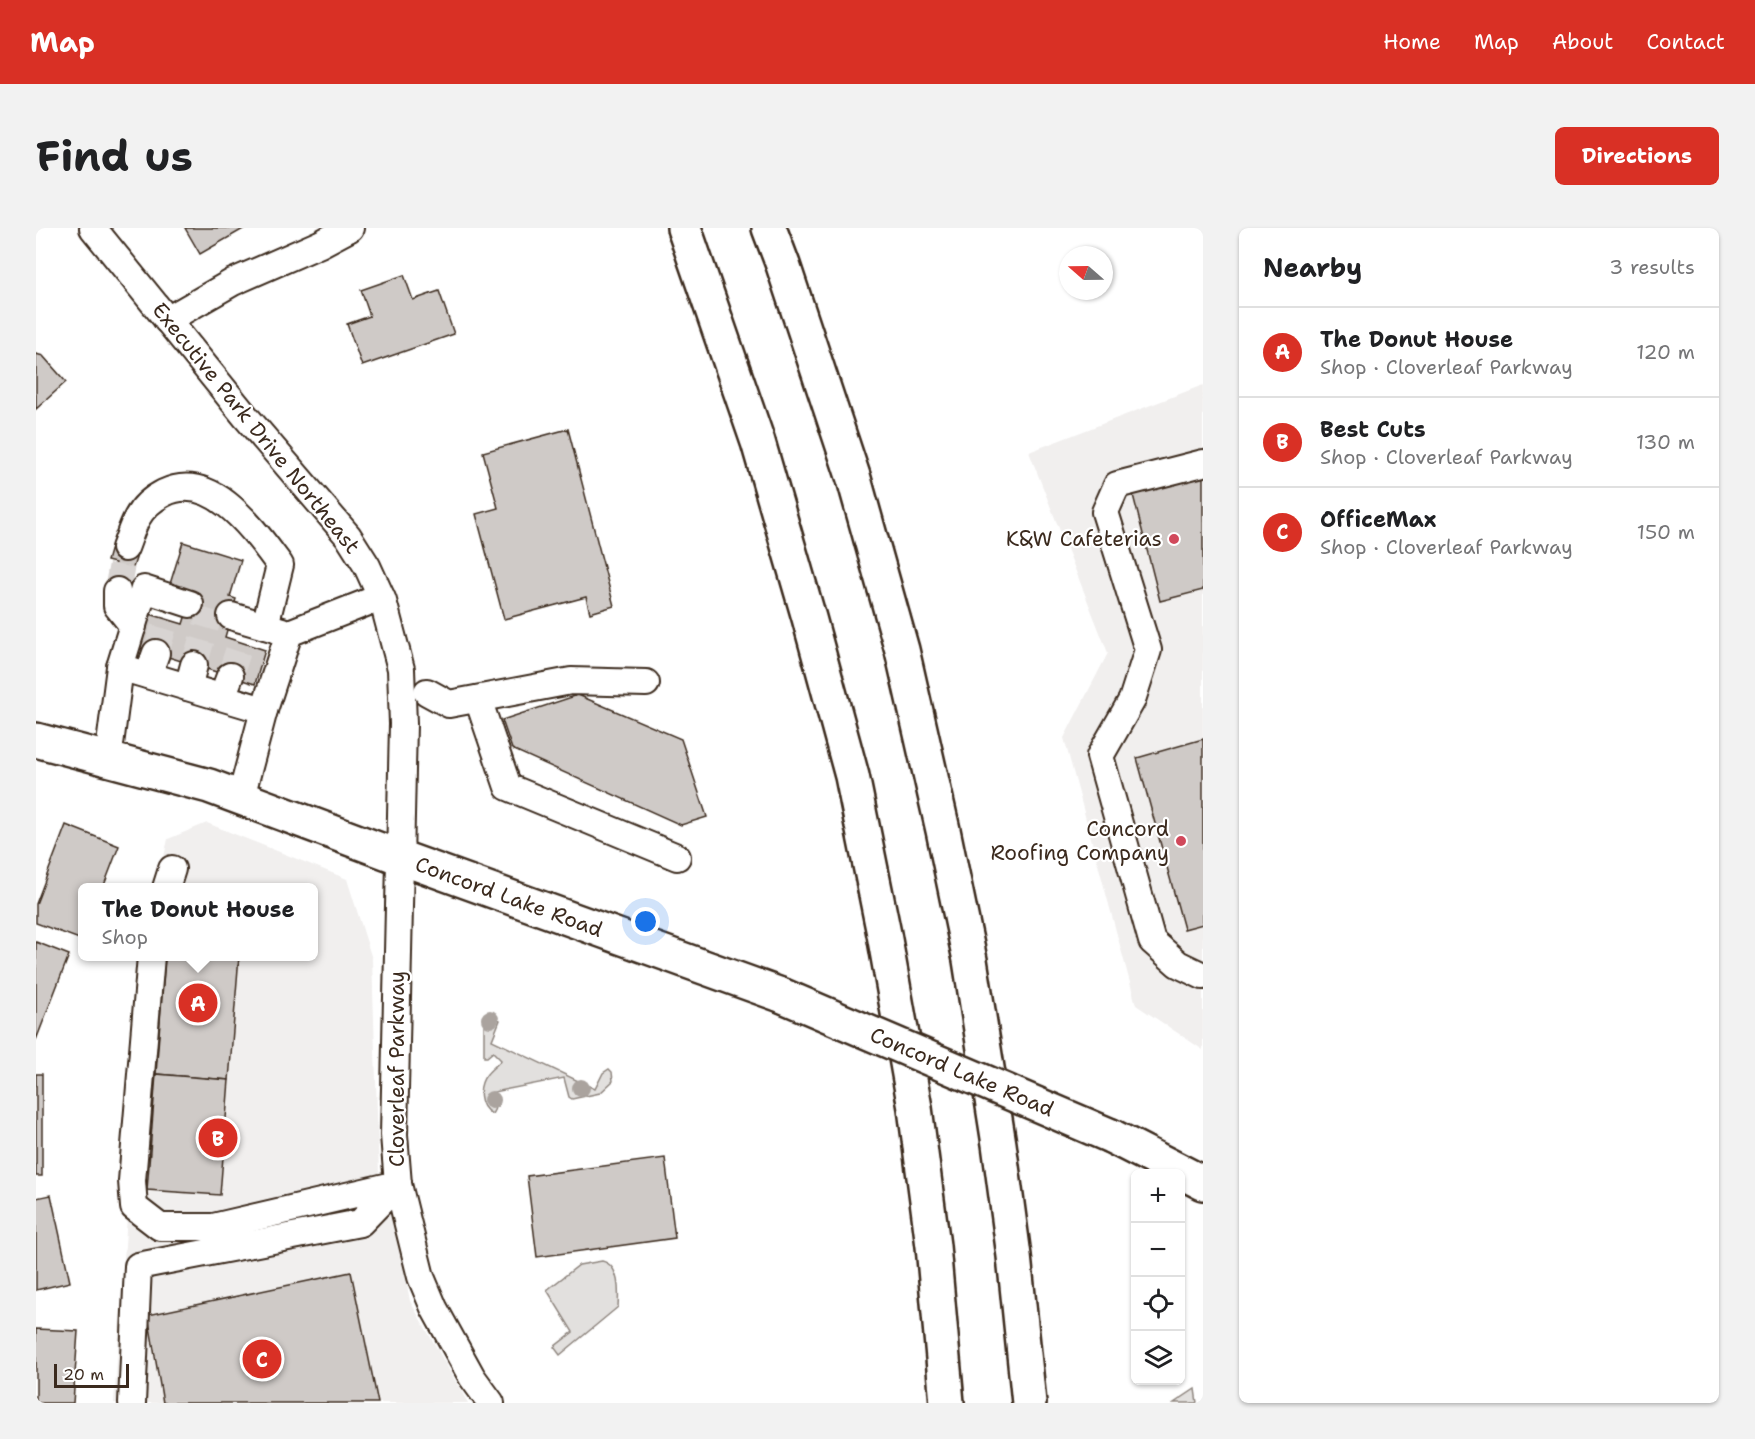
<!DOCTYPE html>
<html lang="en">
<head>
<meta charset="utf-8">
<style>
	body { margin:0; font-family:"Shantell Sans",sans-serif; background:#f2f2f2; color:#202124 }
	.controls { position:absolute; right:18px; bottom:18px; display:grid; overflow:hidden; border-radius:9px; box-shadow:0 2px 4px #0004 }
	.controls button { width:54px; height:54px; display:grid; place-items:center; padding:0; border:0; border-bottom:2px solid #e0e0e0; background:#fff; color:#202124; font:30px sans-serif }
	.compass { position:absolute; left:1023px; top:18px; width:54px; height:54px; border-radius:50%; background:#fff; box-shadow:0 2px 4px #0004; rotate:290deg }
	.scale { position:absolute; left:18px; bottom:15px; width:75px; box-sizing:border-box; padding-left:6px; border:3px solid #3b2a1e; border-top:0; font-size:16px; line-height:21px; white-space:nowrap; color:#3b2a1e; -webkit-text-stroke:4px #fff; paint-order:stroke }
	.you { position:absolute; left:610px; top:694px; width:21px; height:21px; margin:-15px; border:4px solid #fff; border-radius:50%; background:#1a73e8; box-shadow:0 0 0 9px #1a73e833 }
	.badge { display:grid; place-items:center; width:39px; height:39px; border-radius:50%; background:#d93025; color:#fff; font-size:20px; font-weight:700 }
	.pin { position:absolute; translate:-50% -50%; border:3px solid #fff; box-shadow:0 2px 6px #0006 }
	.popup { position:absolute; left:42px; top:655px; width:240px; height:78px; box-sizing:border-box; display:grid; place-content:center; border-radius:9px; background:#fff; filter:drop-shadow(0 2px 4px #0005); font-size:20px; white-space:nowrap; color:#757577 }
	.popup b { font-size:22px; color:#202124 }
	.popup::after { content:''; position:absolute; left:50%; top:100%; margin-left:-12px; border:12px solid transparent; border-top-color:#fff }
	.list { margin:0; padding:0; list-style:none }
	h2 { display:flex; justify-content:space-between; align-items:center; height:78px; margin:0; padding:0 24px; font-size:26px }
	h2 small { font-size:20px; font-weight:400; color:#757577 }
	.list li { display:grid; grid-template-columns:39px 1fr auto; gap:18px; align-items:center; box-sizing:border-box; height:90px; padding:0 24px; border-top:2px solid #e0e0e0 }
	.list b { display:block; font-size:22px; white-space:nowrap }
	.list p { margin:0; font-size:20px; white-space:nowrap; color:#757577 }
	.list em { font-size:20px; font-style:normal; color:#757577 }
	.icon { flex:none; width:33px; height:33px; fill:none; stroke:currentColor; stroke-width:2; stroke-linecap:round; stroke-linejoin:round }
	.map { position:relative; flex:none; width:1167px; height:1175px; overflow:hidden; border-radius:9px }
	header { display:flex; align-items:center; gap:36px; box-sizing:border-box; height:84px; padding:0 30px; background:#d93025; color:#fff }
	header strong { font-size:28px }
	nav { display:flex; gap:33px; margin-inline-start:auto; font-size:21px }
	.intro { display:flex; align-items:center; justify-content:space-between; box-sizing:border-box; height:144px; padding:0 36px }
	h1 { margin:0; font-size:42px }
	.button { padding:15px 27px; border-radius:9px; background:#d93025; color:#fff; font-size:21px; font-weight:700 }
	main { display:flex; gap:36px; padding:0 36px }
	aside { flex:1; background:#fff; border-radius:9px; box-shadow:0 2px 4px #0004 }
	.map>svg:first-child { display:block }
</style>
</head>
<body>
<header>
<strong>Map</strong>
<nav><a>Home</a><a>Map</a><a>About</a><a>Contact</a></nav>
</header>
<div class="intro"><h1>Find us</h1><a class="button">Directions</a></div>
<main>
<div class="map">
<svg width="1167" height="1175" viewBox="0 0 1167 1175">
	<rect width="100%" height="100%" fill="#fff"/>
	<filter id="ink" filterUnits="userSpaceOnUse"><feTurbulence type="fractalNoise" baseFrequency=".0167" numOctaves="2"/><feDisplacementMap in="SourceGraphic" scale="12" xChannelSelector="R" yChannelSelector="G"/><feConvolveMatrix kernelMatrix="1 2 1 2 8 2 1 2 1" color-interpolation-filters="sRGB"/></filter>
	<g filter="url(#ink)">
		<!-- built -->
		<g fill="#f1efee">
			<path d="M1167,157V822L1100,777L1028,510L1072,425L993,224Z"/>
			<path d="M171,595L311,651L336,731L343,945L363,1015L374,1073L432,1175H78L109,729L278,728V660L121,659L132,611Z"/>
		</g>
		<!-- green -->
		<g fill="#e2e0de" stroke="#8e857e" stroke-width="1.5">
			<path d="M450,787L458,788L464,792L456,812L559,861L567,845L573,841L576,844L577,853L564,865L536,871L533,869L528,850L458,864C458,872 462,878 456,886C442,879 441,858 451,846C455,841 461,837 465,832L457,824L451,829H448V792Z"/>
			<path d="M566,1033C584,1037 583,1064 582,1079L524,1127L518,1119L537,1104L511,1062L543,1037Z"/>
			<path d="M1159,1161L1161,1175H1138Z"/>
		</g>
		<!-- building -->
		<g fill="#cfcac7" stroke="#3b2a1e" stroke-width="1.5">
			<path d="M149,0H209L164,26Z"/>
			<path d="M368,47L377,72L403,63L418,106L326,138L311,96L334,88L325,62Z"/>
			<path d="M0,126L7,128L30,154L0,181Z"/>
			<path d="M532,201L578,378L554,385L550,369L468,391L440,286L462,280L447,224Z"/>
			<path d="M1167,241V362L1124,373L1095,259Z"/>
			<path d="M147,314L205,332L194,369L200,371L189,409L229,422L219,456L97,418L107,384L147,396L157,364L134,356Z"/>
			<path d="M76,316L102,324L89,365L72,360L79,335L71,333Z"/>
			<path d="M542,467L645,511L671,589L645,597L476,521L466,492Z"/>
			<path d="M1167,511V696L1148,701L1101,530Z"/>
			<path d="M30,597L83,618L67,660H46V712L0,695V676Z"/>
			<path d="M0,714L33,727L0,812Z"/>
			<path d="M129,728H203L193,852L120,846Z"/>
			<rect x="0" y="846" width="6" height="102"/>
			<path d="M120,846L193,852L184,967L111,962Z"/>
			<path d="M629,930L639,1010L501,1029L491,948Z"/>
			<path d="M15,967L34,1054L0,1062V970Z"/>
			<path d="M315,1044L342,1175H127L112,1087Z"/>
			<path d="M0,1101L42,1103L37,1175H0Z"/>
		</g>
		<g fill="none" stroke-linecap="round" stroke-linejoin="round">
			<!-- minor-tunnel -->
			<g stroke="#d8d4d2" stroke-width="26" stroke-dasharray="26 13" stroke-linecap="butt">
				<path d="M81,363L89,320"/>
				<path d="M120,425L130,391"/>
				<path d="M158,437L175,382"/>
				<path d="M194,448L205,414"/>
			</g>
			<!-- minor casing -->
			<g stroke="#3b2a1e" stroke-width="30">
				<g id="minor">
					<path d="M57,0L210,189L312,308L331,338L347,373L365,441L367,496L358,907L362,956L385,1049L398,1080L436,1149L455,1175"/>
					<path d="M131,92L197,54L284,16L314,0"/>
					<path d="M1167,235L1081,257L1069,284L1112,422L1096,472L1064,528L1116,713L1142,736L1167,748"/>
					<path d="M89,320C93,310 96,299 101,290C107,279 118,270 128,265C177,241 219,304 244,337L229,398"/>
					<path d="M81,363V378L97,398"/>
					<path d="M195,388L246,403"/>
					<path d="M84,439L108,361L154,376"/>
					<path d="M112,447L120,425"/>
					<path d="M152,459L158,437"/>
					<path d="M391,464L413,476L535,453L610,455"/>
					<path d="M186,469L194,448"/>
					<path d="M442,471L472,559L641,629"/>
					<path d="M228,482L253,405L345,369"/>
					<path d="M72,532L84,439L228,482L205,569"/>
					<path d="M130,660L136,641"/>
					<path d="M115,728L96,953L98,979L124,999H177L362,956"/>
					<path d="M96,1175L102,1038L324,995L362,956"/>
				</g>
			</g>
			<!-- major casing -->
			<g stroke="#3b2a1e" stroke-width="38">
				<g id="major">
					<path d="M0,512L173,558L363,629L745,767"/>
					<path d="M1075,908L1167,955"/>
				</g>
			</g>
			<!-- highway casing -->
			<g stroke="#3b2a1e" stroke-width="38">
				<g id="highway">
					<path d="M648,0L722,214L773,390L816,548L848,706L879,880L897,1018L911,1175"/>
					<path d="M733,0L747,37L818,251L866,422L907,602L934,732L963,916L978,1028L993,1175"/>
				</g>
			</g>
			<!-- minor -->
			<use href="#minor" stroke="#fff" stroke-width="26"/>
			<!-- major -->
			<use href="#major" stroke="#fff" stroke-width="33"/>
			<!-- highway -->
			<use href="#highway" stroke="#fff" stroke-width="33"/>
			<!-- major-bridge casing -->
			<g stroke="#3b2a1e" stroke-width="38" stroke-linecap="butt">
				<path id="major-bridge" d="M745,767L1075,908"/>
			</g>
			<!-- major-bridge -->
			<use href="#major-bridge" stroke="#fff" stroke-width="33"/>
		</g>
		<!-- trees -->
		<g fill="#aaa39e">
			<circle cx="454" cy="791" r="9"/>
			<circle cx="545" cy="860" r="9"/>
			<circle cx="456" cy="872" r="9"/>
		</g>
	</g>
	<!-- markers -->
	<g fill="#d1495b" stroke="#fff" stroke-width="2">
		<circle cx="1138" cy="311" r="6"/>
		<circle cx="1145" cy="613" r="6"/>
	</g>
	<g text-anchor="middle" stroke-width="4.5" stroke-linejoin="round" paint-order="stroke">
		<!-- street labels -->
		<g font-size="21" fill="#3b2a1e" stroke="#fff">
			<text transform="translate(220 200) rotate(51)" y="7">Executive Park Drive Northeast</text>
			<text transform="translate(473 669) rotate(20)" y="7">Concord Lake Road</text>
			<text transform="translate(361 841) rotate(-90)" y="7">Cloverleaf Parkway</text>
			<text transform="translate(926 844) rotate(23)" y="7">Concord Lake Road</text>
		</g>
		<!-- poi labels -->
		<g font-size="21" fill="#3b2a1e" stroke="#fff" text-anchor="end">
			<text x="1126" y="318">K&amp;W Cafeterias</text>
			<text x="1133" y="608">Concord<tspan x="1133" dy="24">Roofing Company</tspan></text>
		</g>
	</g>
</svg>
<div class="controls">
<button>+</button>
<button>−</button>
<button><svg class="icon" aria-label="locate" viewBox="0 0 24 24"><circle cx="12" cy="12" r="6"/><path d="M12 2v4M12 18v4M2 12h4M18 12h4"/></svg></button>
<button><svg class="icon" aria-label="layers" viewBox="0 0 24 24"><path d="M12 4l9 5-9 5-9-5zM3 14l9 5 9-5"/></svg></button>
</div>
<svg class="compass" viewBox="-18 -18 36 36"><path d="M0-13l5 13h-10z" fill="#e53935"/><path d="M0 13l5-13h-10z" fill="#757577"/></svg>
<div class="scale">20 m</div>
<div class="you"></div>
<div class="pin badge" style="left:162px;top:775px">A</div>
<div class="popup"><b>The Donut House</b>Shop</div>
<div class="pin badge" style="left:182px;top:910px">B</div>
<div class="pin badge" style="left:226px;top:1131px">C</div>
</div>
<aside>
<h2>Nearby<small>3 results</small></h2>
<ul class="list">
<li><span class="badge">A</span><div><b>The Donut House</b><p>Shop · Cloverleaf Parkway</p></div><em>120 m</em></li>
<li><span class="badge">B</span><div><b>Best Cuts</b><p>Shop · Cloverleaf Parkway</p></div><em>130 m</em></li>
<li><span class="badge">C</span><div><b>OfficeMax</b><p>Shop · Cloverleaf Parkway</p></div><em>150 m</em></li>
</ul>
</aside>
</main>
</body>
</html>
